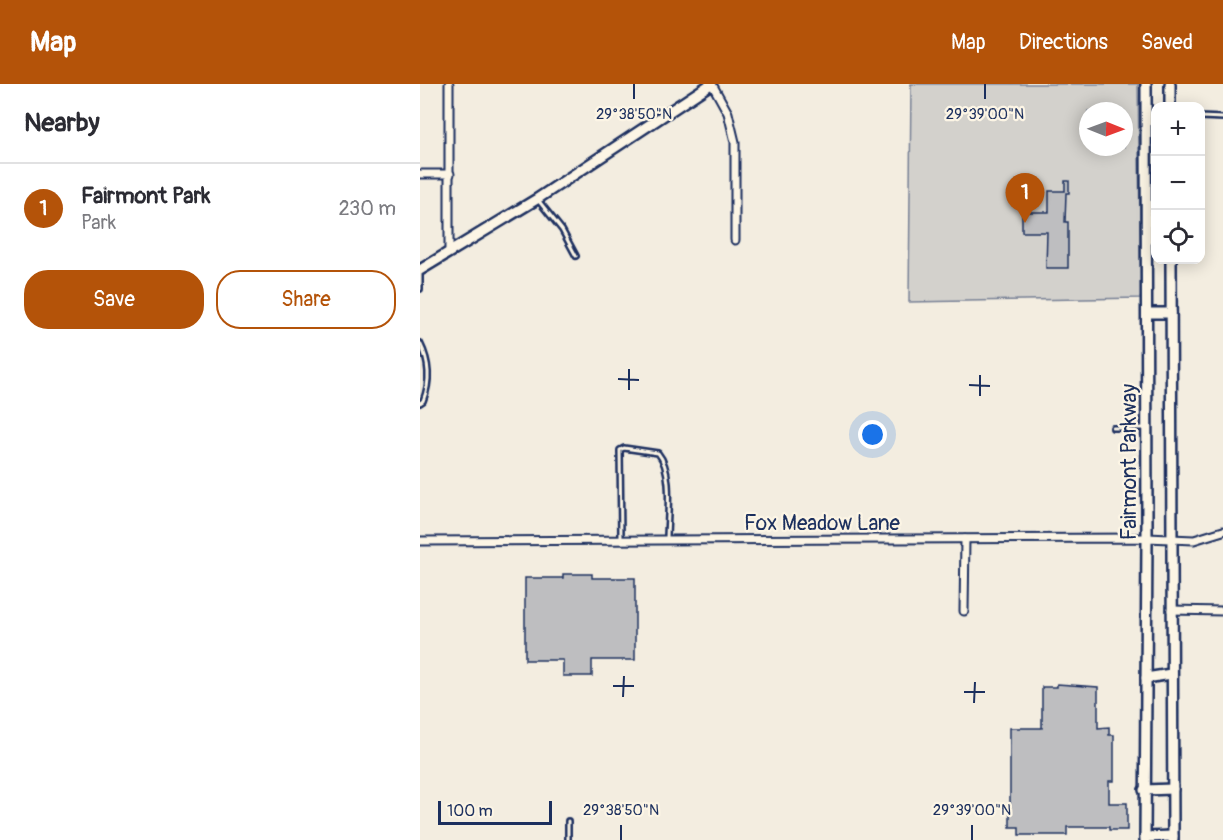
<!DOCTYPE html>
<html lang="en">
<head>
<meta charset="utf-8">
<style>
	body { margin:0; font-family:Pangolin,sans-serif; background:#f2f2f3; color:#2b2b33 }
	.controls { position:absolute; right:18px; top:18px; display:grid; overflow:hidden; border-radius:12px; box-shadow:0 3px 15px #0003 }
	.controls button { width:54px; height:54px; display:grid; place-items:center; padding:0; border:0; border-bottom:2px solid #e1e1e2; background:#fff; color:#2b2b33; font:30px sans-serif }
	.compass { position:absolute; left:659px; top:18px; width:54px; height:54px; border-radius:50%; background:#fff; box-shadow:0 3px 15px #0003; rotate:91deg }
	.scale { position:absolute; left:18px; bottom:15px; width:114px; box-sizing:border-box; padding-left:6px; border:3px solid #1b2f5e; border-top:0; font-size:16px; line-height:21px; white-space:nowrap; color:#1b2f5e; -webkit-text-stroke:4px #fcf5e5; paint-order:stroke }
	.you { position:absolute; left:453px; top:351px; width:21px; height:21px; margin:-15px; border:4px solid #fff; border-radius:50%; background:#1a73e8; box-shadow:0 0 0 9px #1a73e833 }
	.badge { display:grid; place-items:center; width:39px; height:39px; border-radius:50%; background:#b45309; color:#fff; font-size:20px; font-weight:700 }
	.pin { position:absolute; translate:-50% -50px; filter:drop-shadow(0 2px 3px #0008) }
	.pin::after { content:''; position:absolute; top:32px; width:21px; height:18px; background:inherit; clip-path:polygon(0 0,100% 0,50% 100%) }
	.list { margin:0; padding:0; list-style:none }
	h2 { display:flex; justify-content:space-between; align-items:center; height:78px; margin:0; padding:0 24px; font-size:26px }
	h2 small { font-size:20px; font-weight:400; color:#7c7c81 }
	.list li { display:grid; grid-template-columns:39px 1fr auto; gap:18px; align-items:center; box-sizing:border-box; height:90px; padding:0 24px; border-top:2px solid #e1e1e2 }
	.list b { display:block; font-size:22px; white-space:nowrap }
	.list p { margin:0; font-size:20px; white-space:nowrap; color:#7c7c81 }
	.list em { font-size:20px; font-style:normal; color:#7c7c81 }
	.actions { display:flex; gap:12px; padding:18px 24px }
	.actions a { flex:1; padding:14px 0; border:2px solid #b45309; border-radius:24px; text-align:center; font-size:21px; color:#b45309 }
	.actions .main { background:#b45309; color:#fff }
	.icon { flex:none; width:33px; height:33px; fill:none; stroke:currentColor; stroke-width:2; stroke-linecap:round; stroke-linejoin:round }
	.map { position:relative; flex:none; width:803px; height:756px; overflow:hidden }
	header { display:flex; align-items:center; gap:36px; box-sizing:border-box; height:84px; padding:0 30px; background:#b45309; color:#fff }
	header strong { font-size:28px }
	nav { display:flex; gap:33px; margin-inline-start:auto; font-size:21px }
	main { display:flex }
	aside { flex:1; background:#fff }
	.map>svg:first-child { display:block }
</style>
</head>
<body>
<header>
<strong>Map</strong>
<nav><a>Map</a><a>Directions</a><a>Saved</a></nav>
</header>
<main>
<aside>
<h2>Nearby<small></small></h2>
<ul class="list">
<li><span class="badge">1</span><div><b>Fairmont Park</b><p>Park</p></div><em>230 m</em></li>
</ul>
<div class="actions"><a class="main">Save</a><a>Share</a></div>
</aside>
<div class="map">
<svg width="803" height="756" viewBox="0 0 803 756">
	<rect width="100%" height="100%" fill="#f3ede0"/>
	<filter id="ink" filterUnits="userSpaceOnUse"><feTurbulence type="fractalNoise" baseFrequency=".0167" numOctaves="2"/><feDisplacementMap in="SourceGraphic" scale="12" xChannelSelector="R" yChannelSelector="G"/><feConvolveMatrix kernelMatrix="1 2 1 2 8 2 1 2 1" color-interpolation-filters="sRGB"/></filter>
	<g filter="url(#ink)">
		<!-- green -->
		<path fill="#d3d1cc" stroke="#778095" stroke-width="1.5" fill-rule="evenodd" d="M491,0H718L721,214L489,218ZM668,27H704V63H668Z"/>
		<!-- building -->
		<g fill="#bebec0" stroke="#1b2f5e" stroke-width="1.5">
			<path d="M645,97H649V109H646L645,138H648V184H626L627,148H602V128H629V107H645Z"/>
			<path d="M143,490H172V494H215V576H172V592H143V576H105V494H143Z"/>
			<path d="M637,600L678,603V644L689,643V651H694V697H689V719H707V746H689V743H647V751H599V743H590V644H622V603H637Z"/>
		</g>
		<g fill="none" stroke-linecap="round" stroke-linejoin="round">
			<!-- lane casing -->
			<g stroke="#1b2f5e" stroke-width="8">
				<g id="lane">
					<path d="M780,33L803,34"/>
					<path d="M118,116L142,146L156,172"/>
					<path d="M0,205V188"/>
					<path d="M0,259C10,279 11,297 3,317L0,319"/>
					<path d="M693,344H725"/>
					<path d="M201,454L200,366L204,364L238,369C254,388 247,431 247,455"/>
					<path d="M148,737V756"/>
				</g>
			</g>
			<!-- street casing -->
			<g stroke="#1b2f5e" stroke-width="11">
				<g id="street">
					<path d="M292,0L308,29L315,58V156"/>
					<path d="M0,90H30"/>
					<path d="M29,167V0"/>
					<path d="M0,457L727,454L774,456L803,447"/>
					<path d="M751,526L803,527"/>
					<path d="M544,527L545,455"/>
				</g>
			</g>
			<!-- secondary casing -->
			<g stroke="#1b2f5e" stroke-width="14">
				<g id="secondary">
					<path d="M750,22V0"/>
					<path d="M751,176L753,756"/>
					<path d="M0,186L117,115L291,0"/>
					<path d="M727,229H751"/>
					<path d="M726,594L751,590"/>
					<path d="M724,706L753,705"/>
					<path d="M725,753L753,752"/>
					<path d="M725,756L727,454L726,0"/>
				</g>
			</g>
			<!-- lane -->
			<use href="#lane" stroke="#fcf5e5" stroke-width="3"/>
			<!-- street -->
			<use href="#street" stroke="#fcf5e5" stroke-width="7"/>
			<!-- secondary -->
			<use href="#secondary" stroke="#fcf5e5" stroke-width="9"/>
		</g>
	</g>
	<!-- ticks -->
	<path fill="none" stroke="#1b2f5e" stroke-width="2" d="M214,15V0M565,15V0M198,295L219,296M549,301L570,302M209,306V285M560,312V291M193,602H214M544,608H565M203,613L204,592M554,619L555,598M201,756V741M552,756V741"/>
	<g text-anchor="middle" stroke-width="4.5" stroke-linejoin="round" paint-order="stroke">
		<!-- street labels -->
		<g font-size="21" fill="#1b2f5e" stroke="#fcf5e5">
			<text transform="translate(709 378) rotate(-90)" y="7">Fairmont Parkway</text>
			<text x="402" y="446">Fox Meadow Lane</text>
		</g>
	</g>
	<g font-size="15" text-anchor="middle" fill="#1b2f5e" stroke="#fcf5e5" stroke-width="4.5" stroke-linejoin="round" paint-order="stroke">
		<text x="214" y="35">29°38'50"N</text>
		<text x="565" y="35">29°39'00"N</text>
		<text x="201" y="731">29°38'50"N</text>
		<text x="552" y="731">29°39'00"N</text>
	</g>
</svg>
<div class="controls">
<button>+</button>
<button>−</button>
<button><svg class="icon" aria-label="locate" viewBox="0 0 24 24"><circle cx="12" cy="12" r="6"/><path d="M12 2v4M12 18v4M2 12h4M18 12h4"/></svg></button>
</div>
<svg class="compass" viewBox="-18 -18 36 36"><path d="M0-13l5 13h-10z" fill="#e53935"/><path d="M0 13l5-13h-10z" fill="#7c7c81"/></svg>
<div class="scale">100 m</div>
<div class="you"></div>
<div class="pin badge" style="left:605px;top:139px">1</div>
</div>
</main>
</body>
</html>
